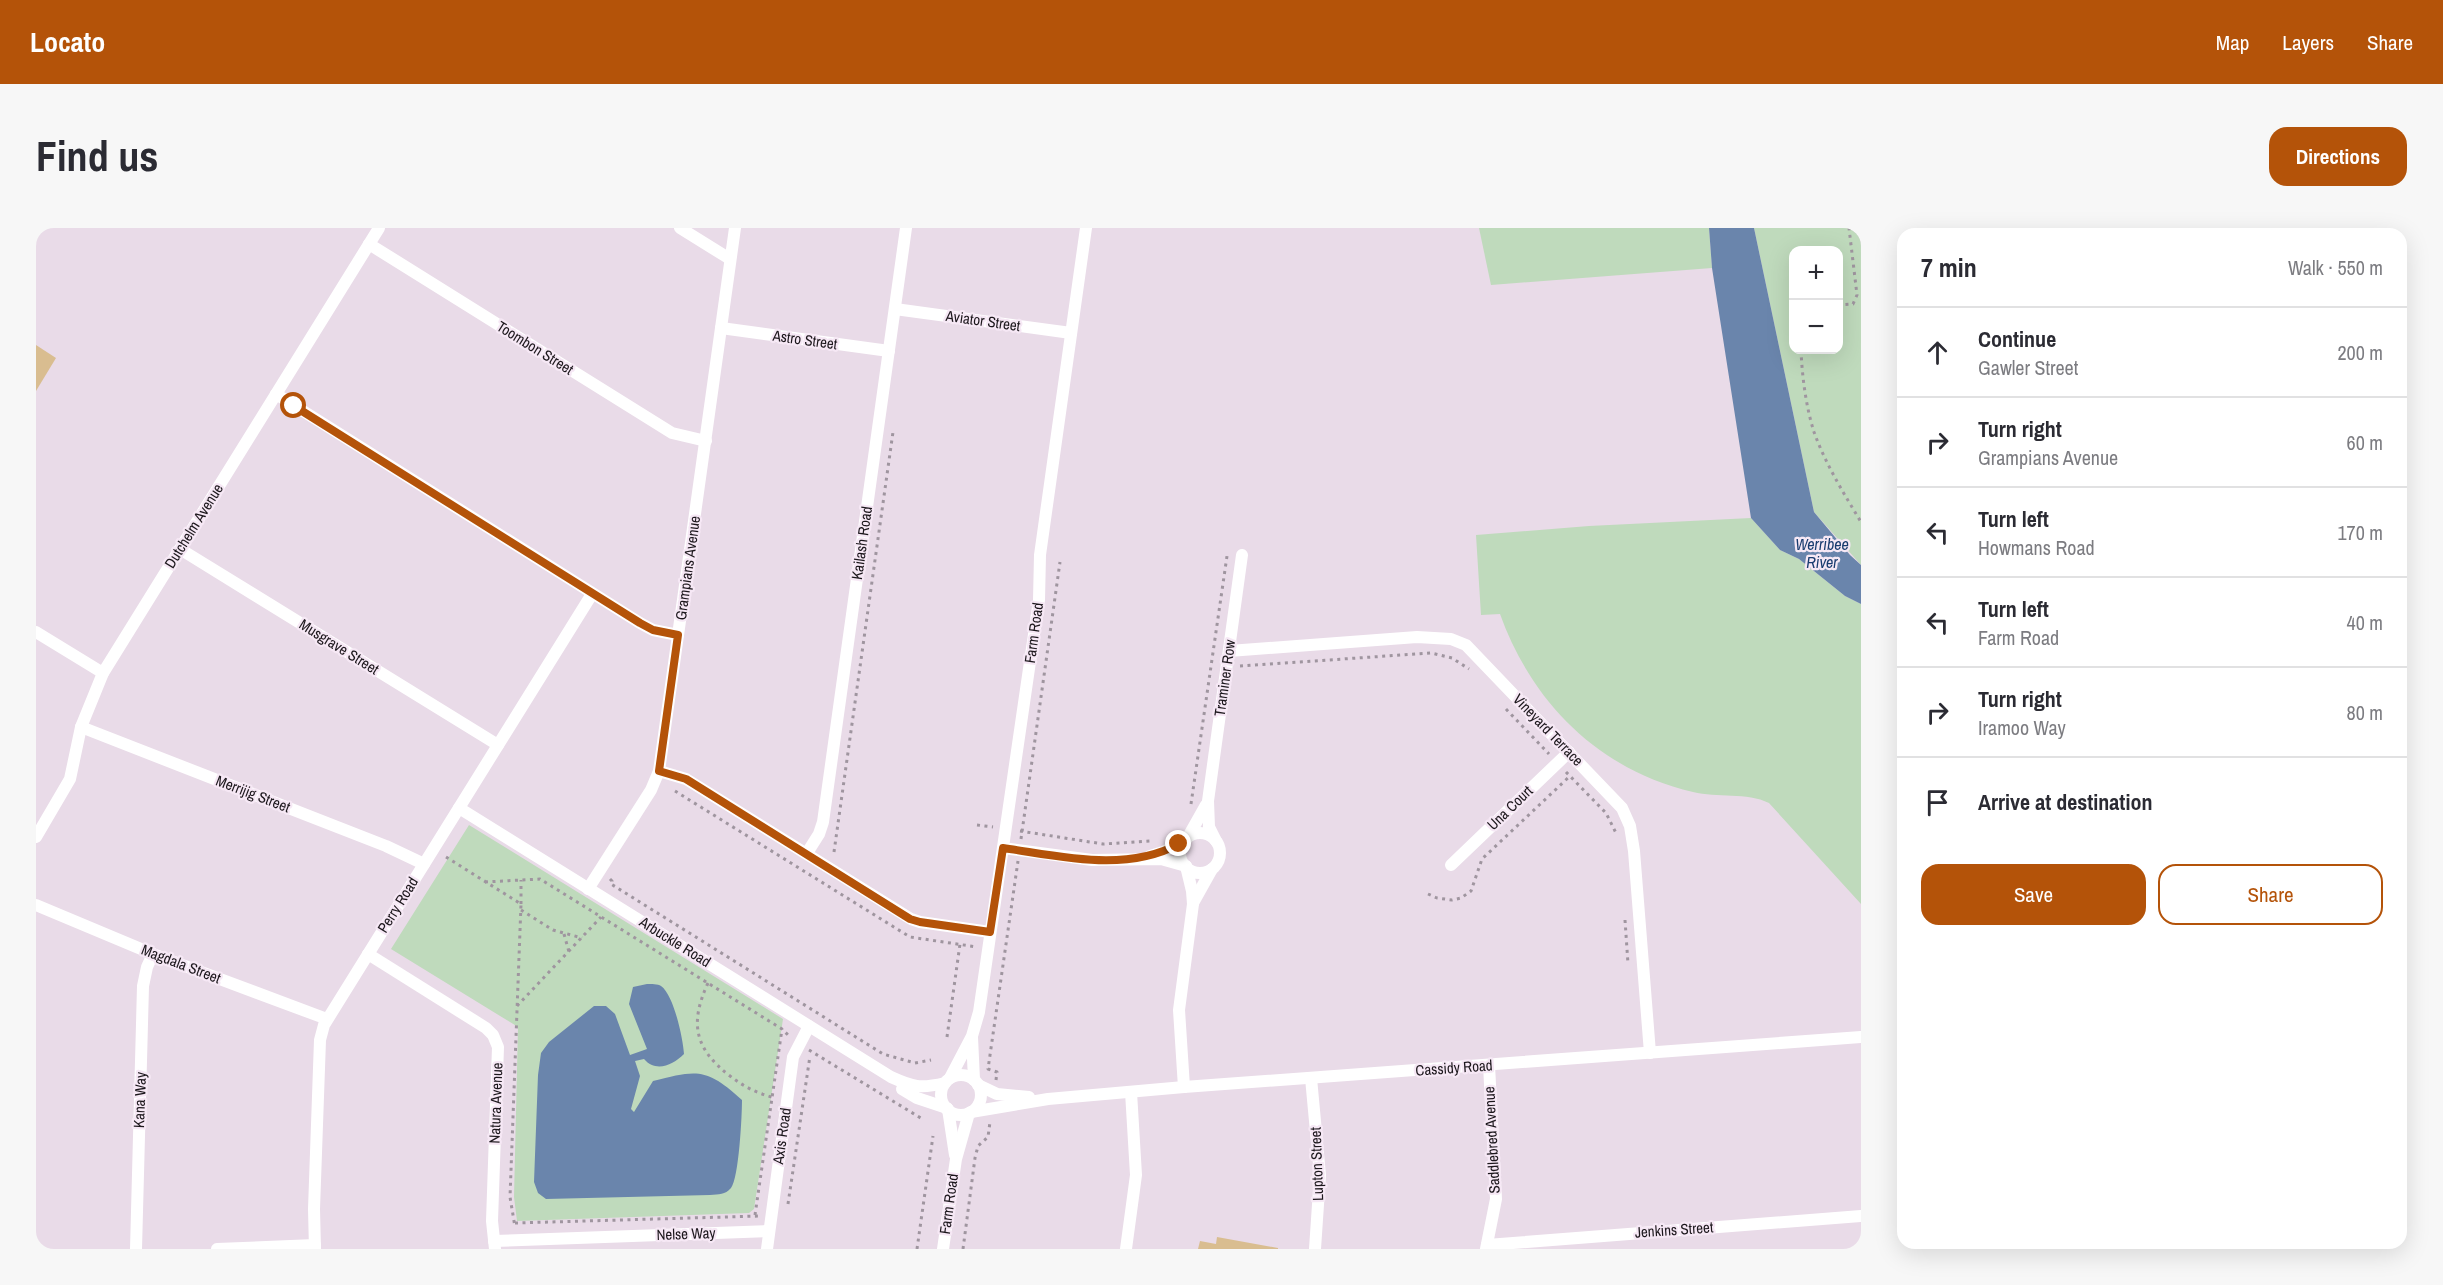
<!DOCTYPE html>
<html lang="en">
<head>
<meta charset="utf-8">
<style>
	body { margin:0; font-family:"Archivo Narrow",sans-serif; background:#f7f7f7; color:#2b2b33 }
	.controls { position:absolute; right:18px; top:18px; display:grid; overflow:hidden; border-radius:12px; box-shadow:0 6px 24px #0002 }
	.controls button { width:54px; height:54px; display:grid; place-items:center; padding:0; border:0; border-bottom:2px solid #e1e1e2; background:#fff; color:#2b2b33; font:30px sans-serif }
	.stop { position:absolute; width:18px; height:18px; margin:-14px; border:4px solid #b45309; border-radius:50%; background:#fff }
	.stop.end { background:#b45309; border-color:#fff; box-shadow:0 2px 6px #0008 }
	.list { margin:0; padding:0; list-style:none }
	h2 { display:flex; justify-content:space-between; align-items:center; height:78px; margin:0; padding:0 24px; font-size:26px }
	h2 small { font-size:20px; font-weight:400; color:#7c7c81 }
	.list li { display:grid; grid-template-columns:39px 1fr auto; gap:18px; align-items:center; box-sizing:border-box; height:90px; padding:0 24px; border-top:2px solid #e1e1e2 }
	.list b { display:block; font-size:22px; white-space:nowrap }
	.list p { margin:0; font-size:20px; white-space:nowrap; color:#7c7c81 }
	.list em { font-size:20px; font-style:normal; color:#7c7c81 }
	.actions { display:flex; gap:12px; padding:18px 24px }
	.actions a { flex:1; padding:14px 0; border:2px solid #b45309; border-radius:18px; text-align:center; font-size:21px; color:#b45309 }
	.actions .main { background:#b45309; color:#fff }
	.icon { flex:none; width:33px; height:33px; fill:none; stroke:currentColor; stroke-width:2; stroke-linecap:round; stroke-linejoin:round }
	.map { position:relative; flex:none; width:1825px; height:1021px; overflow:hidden; border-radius:18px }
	header { display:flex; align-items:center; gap:36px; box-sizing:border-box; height:84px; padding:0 30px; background:#b45309; color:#fff }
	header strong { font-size:28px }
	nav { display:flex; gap:33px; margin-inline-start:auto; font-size:21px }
	.intro { display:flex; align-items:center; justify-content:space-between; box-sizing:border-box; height:144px; padding:0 36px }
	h1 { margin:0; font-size:42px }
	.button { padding:15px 27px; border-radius:18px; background:#b45309; color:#fff; font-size:21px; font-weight:700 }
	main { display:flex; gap:36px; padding:0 36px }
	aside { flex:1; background:#fff; border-radius:18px; box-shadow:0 6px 24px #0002 }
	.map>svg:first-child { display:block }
</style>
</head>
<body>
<header>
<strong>Locato</strong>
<nav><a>Map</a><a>Layers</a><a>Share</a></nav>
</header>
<div class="intro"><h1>Find us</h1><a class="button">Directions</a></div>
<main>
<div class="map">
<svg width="1825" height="1021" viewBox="0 0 1825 1021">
	<rect width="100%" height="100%" fill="#e9dbe8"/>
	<!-- green -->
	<g fill="#bfdabc" fill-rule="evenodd">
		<path d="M1443,0H1673L1676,40L1455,57Z"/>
		<path d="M1718,0H1825V337L1778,284ZM1758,22H1802V122H1758Z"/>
		<path d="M1715,290L1744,322L1763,331L1809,368L1825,376V676L1733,575C1711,564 1681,570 1657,564C1563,542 1496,475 1464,386L1445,387L1440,307L1553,298Z"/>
		<path d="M433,597L747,791L718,981L713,985L481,993L478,969L482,799L355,721Z"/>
	</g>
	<!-- water -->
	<g fill="#6a85ac">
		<path d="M1673,0H1718L1778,284L1814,327L1825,337V376L1809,368L1763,331L1744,322L1715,290L1676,40Z"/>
		<path d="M611,756C615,756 622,756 625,758C638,767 647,811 648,826C637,837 620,845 608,831L599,833L604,848L595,881L598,884L617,853C661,842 670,839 706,872C706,887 703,950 695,960C689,967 683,966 674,967L510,971L502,965L498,954L502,847L505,825L513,814L558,778H570L579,786L594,827L611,821L593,776L597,759Z"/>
	</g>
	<!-- building -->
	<g fill="#d9bd90">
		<path d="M0,117L20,130L0,163Z"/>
		<path d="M1181,1009L1242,1020V1021H1162L1164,1013L1180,1016Z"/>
	</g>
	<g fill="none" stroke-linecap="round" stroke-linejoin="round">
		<!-- path -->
		<g stroke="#9f959f" stroke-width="3" stroke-dasharray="3 4.5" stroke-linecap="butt">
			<path d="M1802,77L1817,76L1821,67L1813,0"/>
			<path d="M1765,122C1766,148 1770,179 1778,204C1789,235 1808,266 1825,294"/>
			<path d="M1204,438L1395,425L1416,430L1433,441"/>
			<path d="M1470,481L1513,526"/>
			<path d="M1530,544L1570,585L1580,605"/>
			<path d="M639,563L874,709L941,719"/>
			<path d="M1155,576L1191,328"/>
			<path d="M941,597L957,599"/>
			<path d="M984,603L1067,616L1115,613"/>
			<path d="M985,611L1024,334"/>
			<path d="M798,624L857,204"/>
			<path d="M410,629L485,676L474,969L479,999"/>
			<path d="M574,651L576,653L575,656L847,826L879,835L895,832"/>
			<path d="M449,654L504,651L746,801L753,808"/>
			<path d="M1392,666L1401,670L1416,672L1425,670L1435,663L1446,631L1534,548"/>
			<path d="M485,676V652"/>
			<path d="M485,682L517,702L546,710"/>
			<path d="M1589,692L1592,736"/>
			<path d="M528,706L533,724"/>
			<path d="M672,755C653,796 659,821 694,848C707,858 720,865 736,869"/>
			<path d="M481,778L565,689"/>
			<path d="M911,809L924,716"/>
			<path d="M773,822L888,892"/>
			<path d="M960,852L961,844L952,841L982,633"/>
			<path d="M752,976L774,828"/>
			<path d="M719,987L746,801"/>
			<path d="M479,995L724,988"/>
			<path d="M881,1021L897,908"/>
			<path d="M927,1021L939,930L942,918L952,909L954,894"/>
		</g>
		<!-- street -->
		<g stroke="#fff" stroke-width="12">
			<path d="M644,0L694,31"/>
			<path d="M333,16L636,205L670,213"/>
			<path d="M859,81L1035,105"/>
			<path d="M685,100L853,123"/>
			<path d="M240,166L604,395L617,402L642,407"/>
			<path d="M144,321L462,517"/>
			<path d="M0,404L67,445"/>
			<path d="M1193,423L1381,409L1415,411L1430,417L1586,580L1594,598L1598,623L1614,825"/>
			<path d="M45,499L350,618L388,636"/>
			<path d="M623,543L650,551L875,691L884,694L954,704"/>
			<path d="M423,580L855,849C877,859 884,861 909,855"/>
			<circle cx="1164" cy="625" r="20"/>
			<path d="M0,609L34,551L45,499L67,445L343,0"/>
			<path d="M1152,609L1170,577"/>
			<path d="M1180,613L1173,599L1172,573L1206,327"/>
			<path d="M967,620L1056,632L1125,631L1150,638"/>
			<path d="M771,625L783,606L787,594L870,0"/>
			<path d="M1114,628L1127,624L1150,612"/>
			<path d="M1415,637L1533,524"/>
			<path d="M552,661L615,562L623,543L699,0"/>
			<path d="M1157,675L1176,641"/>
			<path d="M0,677L117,726L291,791"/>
			<path d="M332,726L450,800L457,807L462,819L456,993L459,1021"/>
			<path d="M936,809L938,852"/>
			<circle cx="925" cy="867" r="20"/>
			<path d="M914,850L936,808L943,784L1003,372L1004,327L1050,0"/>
			<path d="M1275,850L1284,947L1279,1021"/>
			<path d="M942,857L961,866L993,869"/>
			<path d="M1148,859L1143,782L1157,676L1156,663L1150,638"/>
			<path d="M866,861L881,870L911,880"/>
			<path d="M912,881L919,927"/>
			<path d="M935,884L1012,871L1148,859L1825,809"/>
			<path d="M458,1013L733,1003"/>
			<path d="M1451,1017L1825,988"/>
			<path d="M100,1021L107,758L111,739L117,726"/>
			<path d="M181,1021L279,1017"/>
			<path d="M279,1021L278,981L284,812L288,797L556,366"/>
			<path d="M731,1021L757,829L773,798"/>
			<path d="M907,1021L920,931L933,885"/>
			<path d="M1090,1021L1100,947L1095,864"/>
			<path d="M1450,1021L1460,971L1453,837"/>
		</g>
	</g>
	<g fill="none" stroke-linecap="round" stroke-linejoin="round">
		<!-- route -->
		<path stroke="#b45309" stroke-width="8" d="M258,178L604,395L617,402L642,407L623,543L650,551L874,691L884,694L954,704L967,620C1024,628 1089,645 1143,616"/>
	</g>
	<g text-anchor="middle" stroke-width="4.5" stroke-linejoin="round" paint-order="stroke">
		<!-- street labels -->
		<g font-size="15" fill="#1c171c" stroke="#f6e8f5">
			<text transform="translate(947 93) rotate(8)" y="5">Aviator Street</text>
			<text transform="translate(769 112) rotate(8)" y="5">Astro Street</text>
			<text transform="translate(499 120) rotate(32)" y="5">Toombon Street</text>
			<text transform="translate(158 298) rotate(-58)" y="5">Dutchelm Avenue</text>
			<text transform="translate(826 315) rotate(-82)" y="5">Kailash Road</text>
			<text transform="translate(652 340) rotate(-82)" y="5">Grampians Avenue</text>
			<text transform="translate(998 405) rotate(-82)" y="5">Farm Road</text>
			<text transform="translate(303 419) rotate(32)" y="5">Musgrave Street</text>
			<text transform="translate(1189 450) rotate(-82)" y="5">Traminer Row</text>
			<text transform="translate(1512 502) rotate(46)" y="5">Vineyard Terrace</text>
			<text transform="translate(217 566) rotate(21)" y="5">Merrijig Street</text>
			<text transform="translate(1474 580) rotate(-44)" y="5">Una Court</text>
			<text transform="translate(362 677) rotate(-58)" y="5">Perry Road</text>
			<text transform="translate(639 714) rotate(32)" y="5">Arbuckle Road</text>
			<text transform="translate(145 736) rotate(21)" y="5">Magdala Street</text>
			<text transform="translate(1418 840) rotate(-4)" y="5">Cassidy Road</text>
			<text transform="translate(104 872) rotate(-88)" y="5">Kana Way</text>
			<text transform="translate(460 875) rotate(-88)" y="5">Natura Avenue</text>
			<text transform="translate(746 908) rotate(-82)" y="5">Axis Road</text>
			<text transform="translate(1456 912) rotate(-93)" y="5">Saddlebred Avenue</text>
			<text transform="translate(1281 936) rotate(-92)" y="5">Lupton Street</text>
			<text transform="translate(913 976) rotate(-82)" y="5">Farm Road</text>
			<text transform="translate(1638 1002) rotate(-4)" y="5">Jenkins Street</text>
			<text transform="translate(650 1006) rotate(-2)" y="5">Nelse Way</text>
		</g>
		<!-- water labels -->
		<g font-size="16" font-style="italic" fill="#193c6f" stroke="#f6e8f5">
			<text x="1786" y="322">Werribee<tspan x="1786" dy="18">River</tspan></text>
		</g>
	</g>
</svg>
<div class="controls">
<button>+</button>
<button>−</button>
</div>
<div class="stop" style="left:258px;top:178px"></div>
<div class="stop end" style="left:1143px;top:616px"></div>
</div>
<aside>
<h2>7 min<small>Walk · 550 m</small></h2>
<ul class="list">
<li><svg class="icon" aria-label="ahead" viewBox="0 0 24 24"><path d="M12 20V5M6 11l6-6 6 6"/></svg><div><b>Continue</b><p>Gawler Street</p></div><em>200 m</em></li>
<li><svg class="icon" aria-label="right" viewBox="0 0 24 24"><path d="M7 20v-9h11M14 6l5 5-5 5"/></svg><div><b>Turn right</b><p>Grampians Avenue</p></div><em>60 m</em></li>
<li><svg class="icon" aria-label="left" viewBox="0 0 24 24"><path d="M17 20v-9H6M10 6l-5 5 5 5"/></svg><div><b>Turn left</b><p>Howmans Road</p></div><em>170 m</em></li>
<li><svg class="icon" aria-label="left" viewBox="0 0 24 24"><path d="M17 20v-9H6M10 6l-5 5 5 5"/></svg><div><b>Turn left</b><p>Farm Road</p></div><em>40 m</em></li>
<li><svg class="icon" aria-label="right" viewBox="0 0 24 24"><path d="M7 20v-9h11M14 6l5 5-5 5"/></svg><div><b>Turn right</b><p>Iramoo Way</p></div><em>80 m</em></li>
<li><svg class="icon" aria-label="arrive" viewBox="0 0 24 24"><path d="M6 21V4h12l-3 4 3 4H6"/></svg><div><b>Arrive at destination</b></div></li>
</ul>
<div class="actions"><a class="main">Save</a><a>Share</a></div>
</aside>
</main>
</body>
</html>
